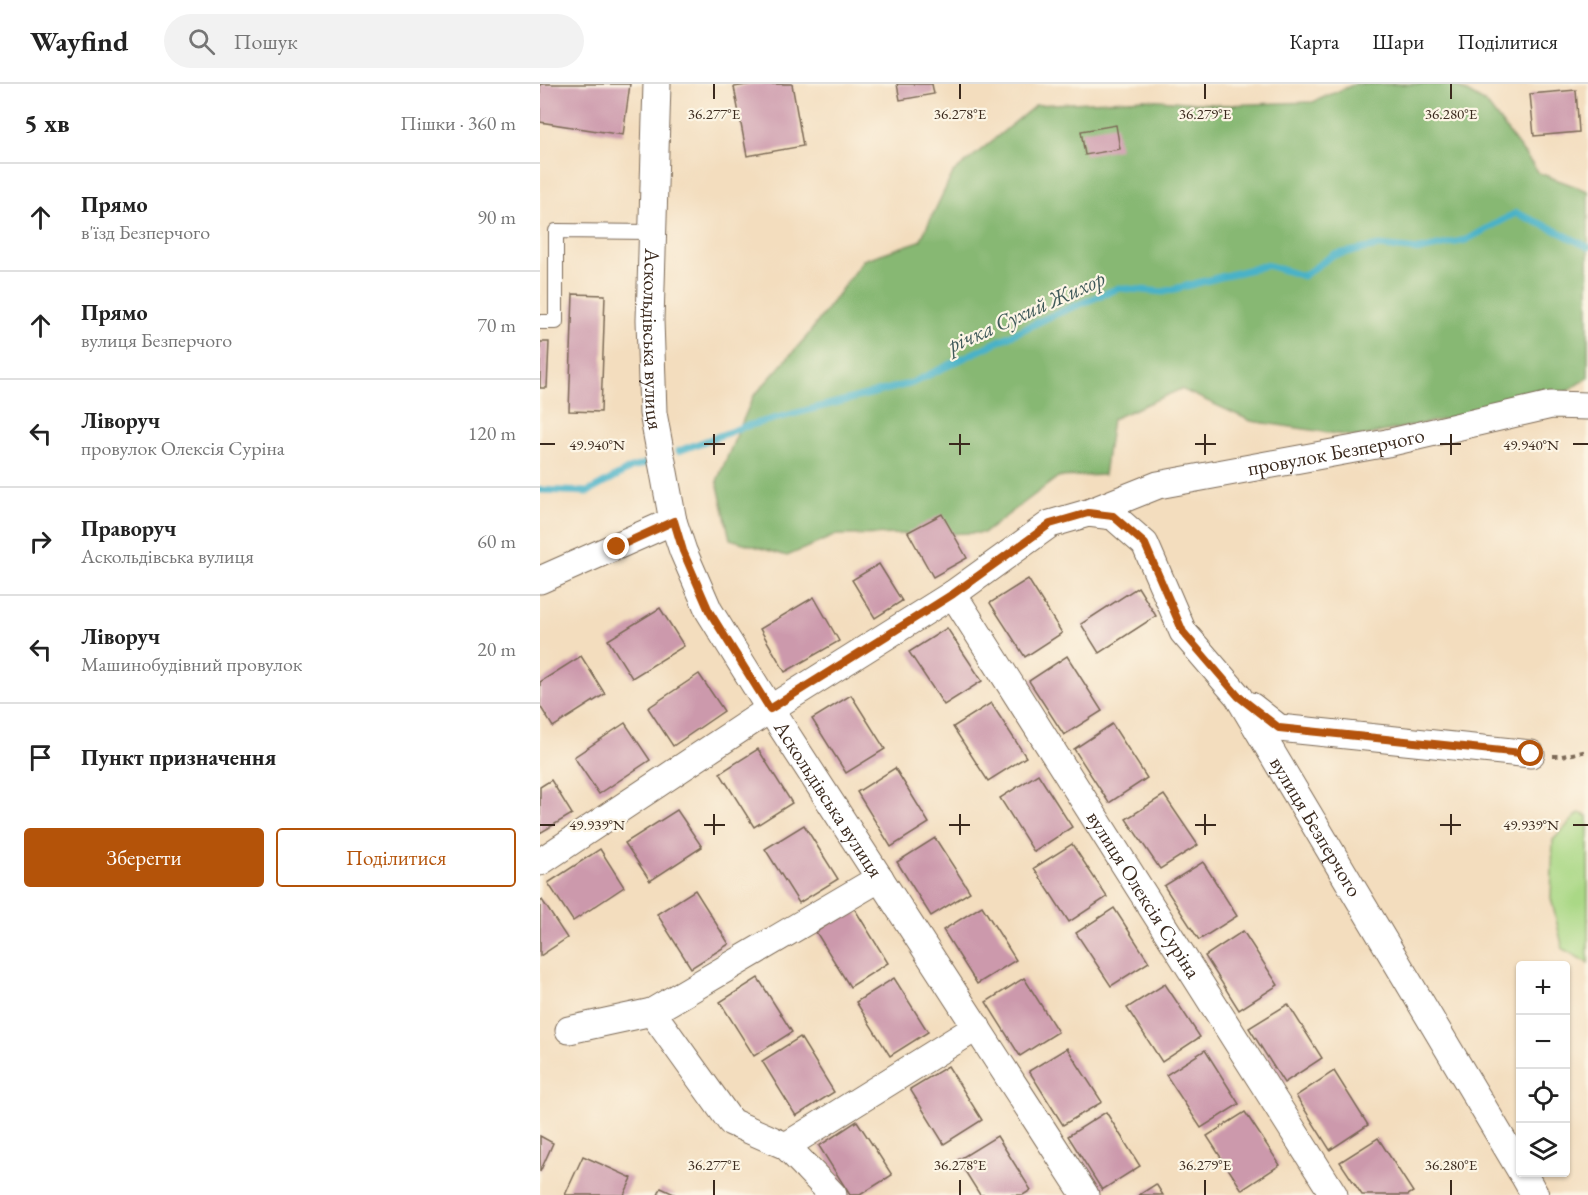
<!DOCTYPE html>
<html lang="uk">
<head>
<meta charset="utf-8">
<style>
	body { margin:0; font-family:"EB Garamond",serif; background:#f2f2f2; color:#222 }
	.controls { position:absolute; right:18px; bottom:18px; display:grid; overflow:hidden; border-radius:6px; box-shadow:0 2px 4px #0004 }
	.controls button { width:54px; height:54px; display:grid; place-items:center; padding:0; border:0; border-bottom:2px solid #e0e0e0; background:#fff; color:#222; font:30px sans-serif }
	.stop { position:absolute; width:18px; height:18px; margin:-14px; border:4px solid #b45309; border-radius:50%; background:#fff }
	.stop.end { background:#b45309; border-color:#fff; box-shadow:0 2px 6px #0008 }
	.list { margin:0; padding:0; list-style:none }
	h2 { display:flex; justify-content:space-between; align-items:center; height:78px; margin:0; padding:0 24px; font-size:26px }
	h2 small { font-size:20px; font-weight:400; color:#767676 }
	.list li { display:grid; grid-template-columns:39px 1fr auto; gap:18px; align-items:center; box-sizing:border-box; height:108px; padding:0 24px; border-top:2px solid #e0e0e0 }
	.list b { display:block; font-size:22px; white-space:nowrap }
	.list p { margin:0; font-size:20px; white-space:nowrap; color:#767676 }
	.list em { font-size:20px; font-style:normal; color:#767676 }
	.actions { display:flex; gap:12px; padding:18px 24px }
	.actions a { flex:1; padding:14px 0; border:2px solid #b45309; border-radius:6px; text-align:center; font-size:21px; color:#b45309 }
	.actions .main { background:#b45309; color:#fff }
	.icon { flex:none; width:33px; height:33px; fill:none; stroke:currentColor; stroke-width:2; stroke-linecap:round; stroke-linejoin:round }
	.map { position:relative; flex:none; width:1048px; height:1111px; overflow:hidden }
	header { display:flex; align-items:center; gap:36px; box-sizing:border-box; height:84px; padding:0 30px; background:#fff; border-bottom:2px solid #e0e0e0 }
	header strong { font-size:28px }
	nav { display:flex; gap:33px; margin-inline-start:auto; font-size:21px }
	.search { width:420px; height:54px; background:#f2f2f2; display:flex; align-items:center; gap:15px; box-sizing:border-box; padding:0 21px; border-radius:33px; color:#767676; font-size:22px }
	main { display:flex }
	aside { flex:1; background:#fff }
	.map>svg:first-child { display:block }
</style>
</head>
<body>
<header>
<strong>Wayfind</strong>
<div class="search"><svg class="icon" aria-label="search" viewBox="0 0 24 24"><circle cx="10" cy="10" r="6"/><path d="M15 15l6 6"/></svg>Пошук</div>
<nav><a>Карта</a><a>Шари</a><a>Поділитися</a></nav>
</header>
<main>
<aside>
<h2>5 хв<small>Пішки · 360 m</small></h2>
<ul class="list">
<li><svg class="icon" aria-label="ahead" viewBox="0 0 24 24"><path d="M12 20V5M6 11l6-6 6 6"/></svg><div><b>Прямо</b><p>в'їзд Безперчого</p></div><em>90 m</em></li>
<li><svg class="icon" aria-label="ahead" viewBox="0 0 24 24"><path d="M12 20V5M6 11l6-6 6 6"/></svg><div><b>Прямо</b><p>вулиця Безперчого</p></div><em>70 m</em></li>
<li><svg class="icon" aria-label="left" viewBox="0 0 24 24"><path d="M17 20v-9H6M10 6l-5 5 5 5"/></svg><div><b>Ліворуч</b><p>провулок Олексія Суріна</p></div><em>120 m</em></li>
<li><svg class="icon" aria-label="right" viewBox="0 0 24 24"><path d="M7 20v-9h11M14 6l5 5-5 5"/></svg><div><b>Праворуч</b><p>Аскольдівська вулиця</p></div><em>60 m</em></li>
<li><svg class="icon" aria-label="left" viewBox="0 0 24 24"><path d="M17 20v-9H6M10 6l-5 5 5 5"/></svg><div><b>Ліворуч</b><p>Машинобудівний провулок</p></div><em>20 m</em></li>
<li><svg class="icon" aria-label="arrive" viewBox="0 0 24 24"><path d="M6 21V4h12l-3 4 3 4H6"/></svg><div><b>Пункт призначення</b></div></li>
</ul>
<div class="actions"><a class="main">Зберегти</a><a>Поділитися</a></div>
</aside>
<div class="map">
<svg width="1048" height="1111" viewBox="0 0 1048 1111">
	<rect width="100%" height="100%" fill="#fcf5e5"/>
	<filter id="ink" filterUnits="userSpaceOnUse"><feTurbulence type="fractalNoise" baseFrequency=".0167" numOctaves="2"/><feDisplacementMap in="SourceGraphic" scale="12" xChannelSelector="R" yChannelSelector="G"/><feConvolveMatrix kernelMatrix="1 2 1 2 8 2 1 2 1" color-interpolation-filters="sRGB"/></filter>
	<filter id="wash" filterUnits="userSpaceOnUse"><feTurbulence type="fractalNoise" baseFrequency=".008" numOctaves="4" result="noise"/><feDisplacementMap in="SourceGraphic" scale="24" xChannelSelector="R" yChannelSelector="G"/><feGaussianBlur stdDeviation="1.35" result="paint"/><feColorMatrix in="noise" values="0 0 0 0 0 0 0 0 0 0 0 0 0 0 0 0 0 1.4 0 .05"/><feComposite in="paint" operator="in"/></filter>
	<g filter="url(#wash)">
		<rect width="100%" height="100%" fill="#f3ddbe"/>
		<!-- green -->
		<path fill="#aad886" stroke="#728152" stroke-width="1.5" d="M1039,729L1048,732V879L1023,865L1011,814L1013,756Z"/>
		<!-- forest -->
		<path fill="#87b873" stroke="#617148" stroke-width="1.5" d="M815,0H913L946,19L999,89L1048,107V293L1020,312L817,353L711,337L641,305L572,335L564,391L518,393L444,449L296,451L247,472L190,455L177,397L213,313L268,251L323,176L380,157L413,89L496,21L605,15L685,21L773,18Z"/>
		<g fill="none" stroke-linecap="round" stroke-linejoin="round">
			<!-- stream -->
			<g stroke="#49b2c8" stroke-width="7">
				<path d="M139,367L203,343L372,299L511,232L579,204L623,208L727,181L763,192L793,171L839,162L880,166L926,156L976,129L1013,145L1048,163"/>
				<path d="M0,406L48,408L91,384L104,380"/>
			</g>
		</g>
		<g id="blocks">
			<!-- building -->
			<g fill="#cc99ac">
				<path d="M0,0H90L83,51L0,38Z"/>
				<path d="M212,0H252L263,62L207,72L194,3Z"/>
				<path d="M357,0H392L394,10L360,16Z"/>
				<path d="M1036,6L1039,48L994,52L990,10Z"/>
				<path d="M576,41L580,65L545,71L541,47Z"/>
				<path d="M33,210L65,211L61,328L29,327Z"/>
				<path d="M0,258H9L7,304H0Z"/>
				<path d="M402,430L427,474L393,493L368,448Z"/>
				<path d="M339,480L362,517L335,534L312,496Z"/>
				<path d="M488,495L522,549L485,573L450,519Z"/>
				<path d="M598,503L616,532L559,569L541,540Z"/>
				<path d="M274,513L299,557L245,588L220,545Z"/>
				<path d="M120,524L144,562L92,594L68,556Z"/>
				<path d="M407,544L442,597L404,621L369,568Z"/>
				<path d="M41,572L65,610L13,643L0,622V598Z"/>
				<path d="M527,572L562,627L524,651L489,597Z"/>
				<path d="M159,590L184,627L133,662L108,624Z"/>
				<path d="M311,611L345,665L306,689L272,635Z"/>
				<path d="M451,619L486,673L448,697L413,643Z"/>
				<path d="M85,639L110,676L59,710L34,673Z"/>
				<path d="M572,640L607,694L569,719L534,665Z"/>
				<path d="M218,665L252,719L214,743L180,689Z"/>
				<path d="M355,684L389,739L351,763L317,708Z"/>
				<path d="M498,690L532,743L494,768L460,714Z"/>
				<path d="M11,696L32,730L0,749V703Z"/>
				<path d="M624,711L658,761L620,785L586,735Z"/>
				<path d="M137,726L162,763L110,797L85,759Z"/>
				<path d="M264,741L298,795L259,819L225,765Z"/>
				<path d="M395,754L430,808L391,832L357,778Z"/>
				<path d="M532,760L567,813L529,838L494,784Z"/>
				<path d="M60,765L84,803L33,837L8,799Z"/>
				<path d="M663,778L697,832L659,856L624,802Z"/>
				<path d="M155,806L189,860L151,884L117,830Z"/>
				<path d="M2,816L27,854L0,872V818Z"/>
				<path d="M442,822L476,876L437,900L403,846Z"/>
				<path d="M314,824L348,879L310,903L276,848Z"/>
				<path d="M574,824L609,878L571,902L536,849Z"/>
				<path d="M703,847L738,901L699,926L665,872Z"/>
				<path d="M218,894L252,948L214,972L180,918Z"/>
				<path d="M354,894L388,948L350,972L316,918Z"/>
				<path d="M484,894L518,948L480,972L446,918Z"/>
				<path d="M625,900L660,953L622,978L587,924Z"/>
				<path d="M748,920L782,974L744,999L709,944Z"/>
				<path d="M260,953L294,1008L256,1032L222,977Z"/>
				<path d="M527,964L562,1018L523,1041L489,987Z"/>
				<path d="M665,966L699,1020L661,1044L626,991Z"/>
				<path d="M408,982L442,1036L404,1060L370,1005Z"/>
				<path d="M794,987L828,1041L790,1066L756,1012Z"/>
				<path d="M566,1028L600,1082L562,1106L528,1052Z"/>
				<path d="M705,1028L740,1081L702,1106L667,1052Z"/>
				<path d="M317,1037L352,1091L320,1111H310L279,1062Z"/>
				<path d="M0,1052L13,1059L0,1088Z"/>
				<path d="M457,1052L491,1106L483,1111H440L418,1076Z"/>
				<path d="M838,1054L873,1108L868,1111H822L800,1078Z"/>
				<path d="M43,1072L92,1094L84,1111H25Z"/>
				<path d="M616,1100L623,1111H599Z"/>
				<path d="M121,1104L136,1111H118Z"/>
			</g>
		</g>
	</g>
	<g filter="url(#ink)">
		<use href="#blocks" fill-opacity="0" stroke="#7b6956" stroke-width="1.5"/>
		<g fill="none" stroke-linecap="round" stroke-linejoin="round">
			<!-- service casing -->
			<g stroke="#7b6956" stroke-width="16">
				<path id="service" d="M0,238H16V147L112,148"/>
			</g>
			<!-- minor casing -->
			<g stroke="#7b6956" stroke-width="29">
				<g id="minor">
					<path id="s1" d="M117,0L110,236L113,329L133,437L143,467L169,527L230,625L545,1111"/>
					<path id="s2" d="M548,429L573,432L605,460L643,548L698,612L981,1087"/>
					<path d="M0,496L133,437"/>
					<path id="s3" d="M413,510L794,1111"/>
					<path d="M711,622L739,644L991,670"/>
					<path id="s4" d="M0,778L230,625L413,510L510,440L548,429L618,401L847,359L1011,321L1048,322"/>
					<path d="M112,928L340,794"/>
					<path d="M29,946L112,928L191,1038L246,1062L293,1111"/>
					<path d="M246,1062L437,943"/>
					<path d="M982,1088L995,1111"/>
				</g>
			</g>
			<!-- path -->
			<path stroke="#7b6956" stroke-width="4" stroke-dasharray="4.5 4.5" stroke-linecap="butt" d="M1013,672H1022L1048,667"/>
			<!-- service -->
			<use href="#service" stroke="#fff" stroke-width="14"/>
			<!-- minor -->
			<use href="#minor" stroke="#fff" stroke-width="27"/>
		</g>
	</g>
	<g fill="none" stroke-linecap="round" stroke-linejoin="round" filter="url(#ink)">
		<!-- route -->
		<path stroke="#b45309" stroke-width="8" d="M77,463L134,437L143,467L169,527L230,625L413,510L510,440L548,429L573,432L605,460L643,548L698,612L739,644L991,670"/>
	</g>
	<!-- ticks -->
	<path fill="none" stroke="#3b2a1e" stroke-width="2" d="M174,0V15M420,0V15M665,0V15M911,0V15M174,350V371M420,350V371M665,350V371M911,350V371M0,360H15M164,360H185M409,360H430M655,360H676M900,360H921M1033,360H1048M174,730V751M420,730V751M665,730V751M911,730V751M0,741H15M164,741H185M409,741H430M655,741H676M900,741H921M1033,741H1048M174,1096V1111M420,1096V1111M665,1096V1111M911,1096V1111"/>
	<g text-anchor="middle" stroke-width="4.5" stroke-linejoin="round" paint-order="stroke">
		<!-- street labels -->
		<g font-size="21" fill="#3b2a1e" stroke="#fcf5e5">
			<text dy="7" stroke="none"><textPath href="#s1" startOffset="255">Аскольдівська вулиця</textPath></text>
			<text dy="7" stroke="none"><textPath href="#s4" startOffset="908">провулок Безперчого</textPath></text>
			<text dy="7" stroke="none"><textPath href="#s1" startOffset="759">Аскольдівська вулиця</textPath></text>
			<text dy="7" stroke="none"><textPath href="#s2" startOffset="400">вулиця Безперчого</textPath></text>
			<text dy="7" stroke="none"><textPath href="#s3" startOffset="356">вулиця Олексія Суріна</textPath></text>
		</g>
		<!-- water labels -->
		<g font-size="22" font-style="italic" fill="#405a5a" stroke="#fcf5e5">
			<text transform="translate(486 227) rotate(-24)" y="8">річка Сухий Жихор</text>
		</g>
	</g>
	<g font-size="15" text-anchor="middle" fill="#3b2a1e" stroke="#fcf5e5" stroke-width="4.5" stroke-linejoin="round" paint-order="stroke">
		<text x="174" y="35">36.277°E</text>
		<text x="420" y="35">36.278°E</text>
		<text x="665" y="35">36.279°E</text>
		<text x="911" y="35">36.280°E</text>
		<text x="57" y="366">49.940°N</text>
		<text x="991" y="366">49.940°N</text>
		<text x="57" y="746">49.939°N</text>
		<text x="991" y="746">49.939°N</text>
		<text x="174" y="1086">36.277°E</text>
		<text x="420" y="1086">36.278°E</text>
		<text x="665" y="1086">36.279°E</text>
		<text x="911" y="1086">36.280°E</text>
	</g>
</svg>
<div class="controls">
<button>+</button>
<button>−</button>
<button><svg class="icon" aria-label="locate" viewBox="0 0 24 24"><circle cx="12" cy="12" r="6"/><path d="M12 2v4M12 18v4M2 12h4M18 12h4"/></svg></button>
<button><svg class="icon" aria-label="layers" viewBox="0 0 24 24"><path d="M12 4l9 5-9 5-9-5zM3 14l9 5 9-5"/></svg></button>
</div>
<div class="stop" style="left:991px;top:670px"></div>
<div class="stop end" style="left:77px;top:463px"></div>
</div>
</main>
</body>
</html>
